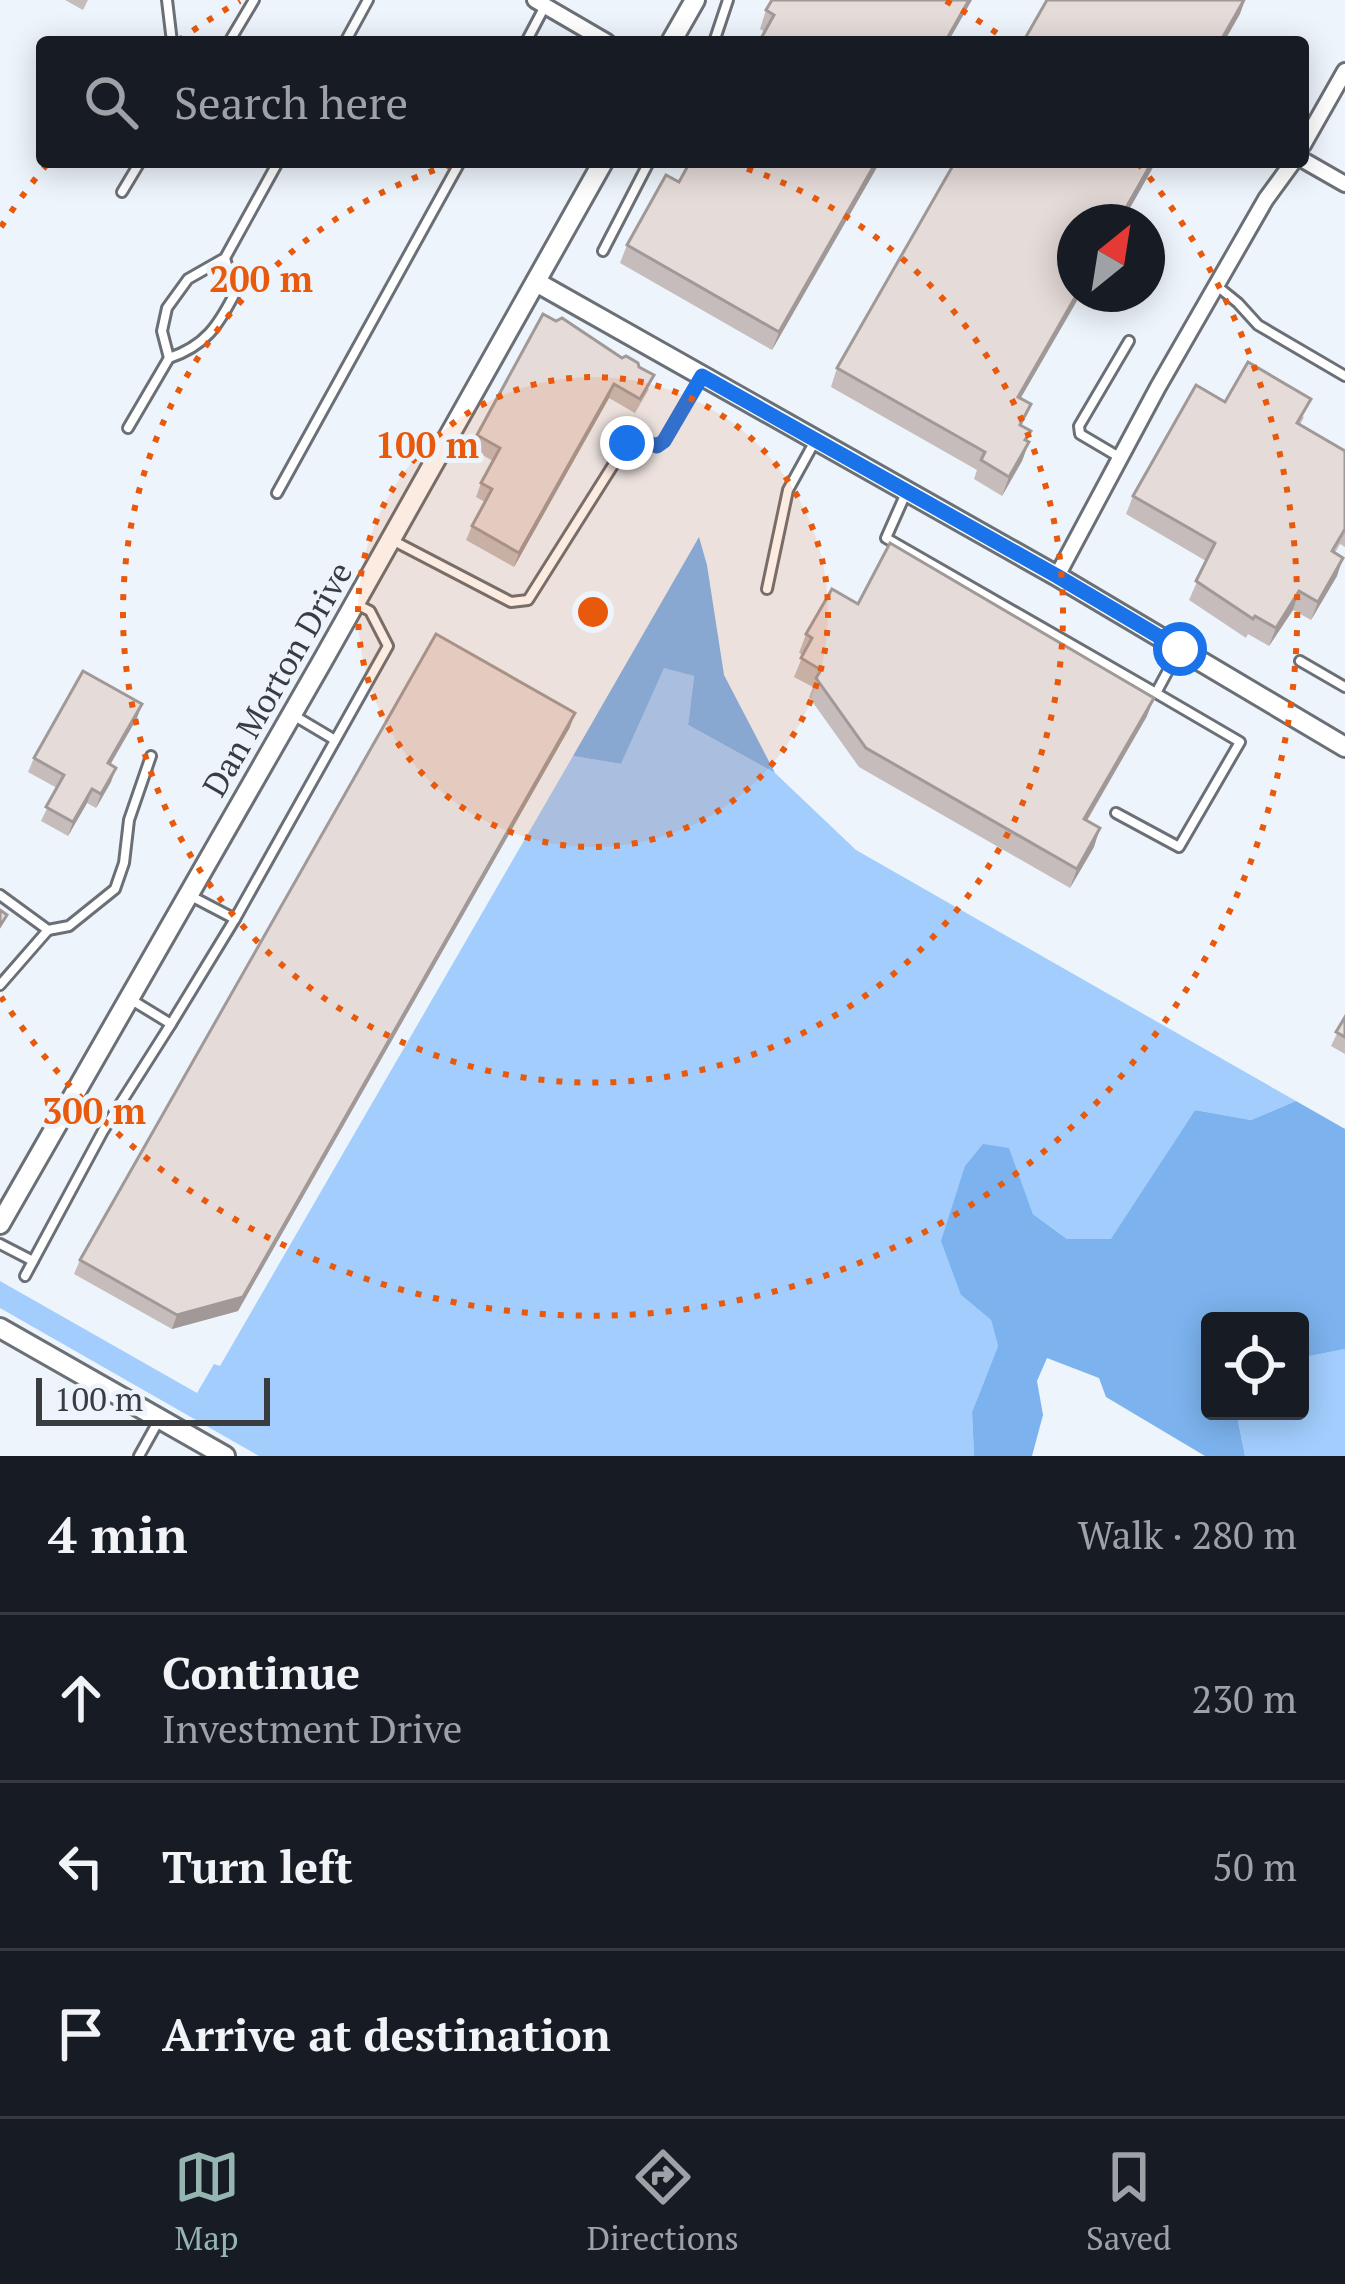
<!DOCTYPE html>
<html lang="en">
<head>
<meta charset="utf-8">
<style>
	body { margin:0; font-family:"PT Serif",serif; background:#20242c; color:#f1f3f6 }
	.controls { position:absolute; right:36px; bottom:36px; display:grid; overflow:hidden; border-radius:12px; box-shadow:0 6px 30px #0003 }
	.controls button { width:108px; height:108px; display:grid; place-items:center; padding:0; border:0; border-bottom:3px solid #363941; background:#171b24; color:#f1f3f6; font:60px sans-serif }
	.compass { position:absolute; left:1057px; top:204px; width:108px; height:108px; border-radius:50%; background:#171b24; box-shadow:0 6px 30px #0003; rotate:30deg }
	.scale { position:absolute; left:36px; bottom:30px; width:234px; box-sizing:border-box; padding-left:12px; border:6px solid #3a3d40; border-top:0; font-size:33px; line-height:42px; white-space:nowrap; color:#3a3d40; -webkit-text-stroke:9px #edf4fb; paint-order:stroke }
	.stop { position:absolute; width:36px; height:36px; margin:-27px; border:9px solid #1a73e8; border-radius:50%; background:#fff }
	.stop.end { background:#1a73e8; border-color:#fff; box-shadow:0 3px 12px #0008 }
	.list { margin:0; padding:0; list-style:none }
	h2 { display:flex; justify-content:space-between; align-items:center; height:156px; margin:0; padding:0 48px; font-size:51px }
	h2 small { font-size:39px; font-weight:400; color:#9ea1a6 }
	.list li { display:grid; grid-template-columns:78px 1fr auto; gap:36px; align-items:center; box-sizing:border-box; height:168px; padding:0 48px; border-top:3px solid #363941 }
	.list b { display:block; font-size:45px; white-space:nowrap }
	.list p { margin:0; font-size:39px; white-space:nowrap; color:#9ea1a6 }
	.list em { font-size:39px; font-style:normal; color:#9ea1a6 }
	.icon { flex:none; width:66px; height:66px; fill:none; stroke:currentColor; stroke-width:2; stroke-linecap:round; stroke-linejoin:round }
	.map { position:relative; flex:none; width:1345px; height:1456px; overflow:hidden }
	.search { position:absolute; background:#171b24; box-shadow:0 6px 30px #0003; left:36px; right:36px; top:36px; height:132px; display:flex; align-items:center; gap:30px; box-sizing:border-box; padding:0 42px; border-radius:12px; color:#9ea1a6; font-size:45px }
	.sheet { height:660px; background:#171b24 }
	nav { display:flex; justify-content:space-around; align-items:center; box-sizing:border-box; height:168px; border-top:3px solid #363941; background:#171b24; font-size:33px; color:#9ea1a6 }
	nav a { display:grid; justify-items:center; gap:6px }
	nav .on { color:#95b5b0 }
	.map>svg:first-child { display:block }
</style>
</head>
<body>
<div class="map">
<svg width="1345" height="1456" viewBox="0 0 1345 1456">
	<rect width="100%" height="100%" fill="#edf4fb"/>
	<!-- green -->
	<g fill="#a2cdfd">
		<path d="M663,667L694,676L688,725L775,773L856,850L1296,1101L1251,1120L1195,1110L1112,1239H1067L1033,1214L1009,1149L961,1295L991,1320L998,1346L972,1412L974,1456H259L0,1308V1281L197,1393L214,1364L220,1366L573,756L621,764Z"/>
		<path d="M1345,1349V1456H1245L1236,1411H1300V1358Z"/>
	</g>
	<!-- forest -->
	<g fill="#7cb3ee">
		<path d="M699,537L707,565L724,675L775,773L688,725L694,676L664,668L621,764L573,756Z"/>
		<path d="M1296,1101L1345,1129V1349L1300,1358V1321H1210V1411H1236L1245,1456H1205L1106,1397L1099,1378L1047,1358L1037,1381L1043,1415L1032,1456H974L972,1412L998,1346L991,1320L961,1295L941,1241L965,1166L983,1144L1009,1148L1033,1214L1067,1239H1111L1195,1110L1251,1120Z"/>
	</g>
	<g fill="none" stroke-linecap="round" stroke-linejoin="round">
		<!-- service casing -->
		<g stroke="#6a7076" stroke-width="14">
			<g id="service">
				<path d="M167,0L172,42"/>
				<path d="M229,42L254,0"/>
				<path d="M345,42L368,0"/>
				<path d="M526,42L545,6"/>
				<path d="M714,42L728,0"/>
				<path d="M122,192L140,162"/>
				<path d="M603,251L649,162"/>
				<path d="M225,258L235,293C218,326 205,346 169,358L162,331L167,308L188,279L225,258L278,162"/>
				<path d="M1217,286L1238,303L1258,325L1345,376"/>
				<path d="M128,428L169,358"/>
				<path d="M1119,457L1080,434L1079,426L1129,341"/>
				<path d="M277,493L460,162"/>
				<path d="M906,493L886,538L1156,693"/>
				<path d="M392,540L511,602L528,600L627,443L633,437L657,446L664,441L701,377"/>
				<path d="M767,589L788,490L815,441"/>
				<path d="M1300,661L1345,687"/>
				<path d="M293,715L335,740"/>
				<path d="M1116,813L1179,847L1240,742L1156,693L1179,650"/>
				<path d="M0,895L48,930L69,926L115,889L124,863L129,820L151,756"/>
				<path d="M189,895L235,919L388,646L370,611L358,605"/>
				<path d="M0,985L48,930"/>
				<path d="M130,999L171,1024L235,919"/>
				<path d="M0,1244L33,1261"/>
				<path d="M25,1276L103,1131L171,1024"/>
				<path d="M139,1456L159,1420"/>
			</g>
		</g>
		<!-- minor casing -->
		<g stroke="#6a7076" stroke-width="20">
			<g id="minor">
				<path d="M535,0L607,42"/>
				<path d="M1303,145L1345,71"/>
				<path d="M1303,160L1345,184"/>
				<path d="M1057,576L1158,387L1266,199L1293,162"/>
			</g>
		</g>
		<!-- tertiary casing -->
		<g stroke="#6a7076" stroke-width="24">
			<g id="tertiary">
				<path d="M671,42L695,0"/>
				<path d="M536,282L1057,576L1345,747"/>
				<path d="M0,1224L323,660L603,162"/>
				<path d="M0,1328L225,1456"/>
			</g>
		</g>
		<!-- service -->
		<use href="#service" stroke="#fff" stroke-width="8"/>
		<!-- minor -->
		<use href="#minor" stroke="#fff" stroke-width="14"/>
		<!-- tertiary -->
		<use href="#tertiary" stroke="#fff" stroke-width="18"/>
	</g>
	<!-- wall -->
	<g fill="#c5bcbb">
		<path d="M65,0H88L83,10Z"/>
		<path d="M972,0L765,32L760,29L766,10Z"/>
		<path d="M880,162L772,350L620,263L627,245L679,182Z"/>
		<path d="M955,162H1156L1122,222H1075L1021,398L1022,426L1031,431L1027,441L1029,442L1022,461L1002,496L974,479L977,470L831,387L837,368Z"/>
		<path d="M543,314L649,389L635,413L609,398L514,567L466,540L472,526L485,502L476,497L481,483L493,461L472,449L477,435Z"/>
		<path d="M1225,402L1304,417L1300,425L1345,451V547L1340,544L1335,553L1337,576L1311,620L1293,610L1269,646L1248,634L1246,638L1189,600L1206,561L1126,514L1133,496Z"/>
		<path d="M858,604L1147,716L1087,821L1094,847L1070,888L859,767L809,697L813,687L794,677L803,655L799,653L806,634Z"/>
		<path d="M137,718L110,765L111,782L96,808L87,803L68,836L41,821L57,788L28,772L34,758Z"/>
		<path d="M570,727L238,1311L172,1329L74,1274L80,1260Z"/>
		<path d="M1345,1017V1054L1331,1046Z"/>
	</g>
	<!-- shaded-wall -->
	<g fill="#a09998">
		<path d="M969,0H972L948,42H945Z"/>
		<path d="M1245,0L1240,14L1224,42H1220Z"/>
		<path d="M876,162H880L772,350L779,332Z"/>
		<path d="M1152,162H1156L1122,222H1118Z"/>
		<path d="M1077,294H1081L1011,415L1018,397Z"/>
		<path d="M614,384L609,398L514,567L519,553Z"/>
		<path d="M1029,442L1022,461L1002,496L1009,477Z"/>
		<path d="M1343,558L1337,576L1311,620L1318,602Z"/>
		<path d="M1299,591L1293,610L1269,646L1276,628Z"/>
		<path d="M1154,698L1147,716L1077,837L1084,819Z"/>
		<path d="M142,704L137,718L103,777L108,763Z"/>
		<path d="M575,713L570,727L238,1311L172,1329L177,1315Z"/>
		<path d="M116,768L111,782L96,808L101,794Z"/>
		<path d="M92,789L87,803L68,836L73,822Z"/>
		<path d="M1100,828L1094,847L1070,888L1077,869Z"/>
	</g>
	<!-- building -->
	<g fill="#e5dbd9" stroke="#a09998" stroke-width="3">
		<path d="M772,0H969L945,42H759L774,15L766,10Z"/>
		<path d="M1047,0H1244L1220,42H1023Z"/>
		<path d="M690,162H876L779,332L627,245L666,175L679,182Z"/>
		<path d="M955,162H1152L1118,222H1075V294H1077L1018,397L1031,404L1020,425L1031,431L1025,440L1029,442L1009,477L981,460L985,452L837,368Z"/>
		<path d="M543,314L556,321L562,318L622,358L626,356L638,363L639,367L654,375L640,399L614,384L519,553L472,526L492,489L481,483L500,448L477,435Z"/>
		<path d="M1248,362L1311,399L1297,423L1345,451V529L1332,551L1343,558L1318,602L1299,591L1276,628L1255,616L1253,619L1196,581L1215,543L1133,496L1196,385L1225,402Z"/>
		<path d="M890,543L1154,698L1084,819L1100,828L1077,869L866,748L816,678L821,670L801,658L812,638L806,634L832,589L858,604Z"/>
		<path d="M436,634L575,713L243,1297L177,1315L80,1260Z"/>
		<path d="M83,671L142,704L108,763L116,768L101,794L92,789L73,822L46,807L64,775L34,758Z"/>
		<path d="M0,910L7,915L0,926Z"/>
		<path d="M1345,1017V1037L1336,1032Z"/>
	</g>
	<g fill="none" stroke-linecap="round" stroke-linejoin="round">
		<!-- route -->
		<path stroke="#1a73e8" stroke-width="15" d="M627,443L633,437L657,446L664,441L702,376L1057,576L1180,649"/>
	</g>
	<!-- distance rings -->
	<circle cx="593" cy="612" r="235" fill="#e8590c" fill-opacity=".12"/>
	<g fill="none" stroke="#e8590c" stroke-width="6" stroke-dasharray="6 12">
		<circle cx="593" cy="612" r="235"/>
		<path d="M730 163A470 470 0 1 1 456 163"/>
		<path d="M1 227A706 706 0 0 1 48 163M178 41A706 706 0 0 1 240 1M946 1A706 706 0 0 1 1008 41M1138 163A706 706 0 1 1 1 997"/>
	</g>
	<g text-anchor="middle" stroke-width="10" stroke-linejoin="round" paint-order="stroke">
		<!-- street labels -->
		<g font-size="33" fill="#3a3d40" stroke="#edf4fb">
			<text transform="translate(277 679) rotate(-60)" y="12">Dan Morton Drive</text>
		</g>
	</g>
	<circle cx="593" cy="612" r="18" fill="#e8590c" stroke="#edf4fb" stroke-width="6"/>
	<g font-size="36" text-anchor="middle" font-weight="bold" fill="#e8590c" stroke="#edf4fb" stroke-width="10" stroke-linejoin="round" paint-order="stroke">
		<text x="261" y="292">200 m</text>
		<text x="427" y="458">100 m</text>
		<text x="94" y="1124">300 m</text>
	</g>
</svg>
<div class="controls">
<button><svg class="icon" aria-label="locate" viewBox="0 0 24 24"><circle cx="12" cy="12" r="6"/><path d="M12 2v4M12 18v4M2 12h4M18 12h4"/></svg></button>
</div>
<svg class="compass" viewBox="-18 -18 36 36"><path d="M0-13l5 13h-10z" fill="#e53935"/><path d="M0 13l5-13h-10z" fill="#9ea1a6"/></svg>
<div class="scale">100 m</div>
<div class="stop" style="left:1180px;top:649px"></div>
<div class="stop end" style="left:627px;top:443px"></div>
<div class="search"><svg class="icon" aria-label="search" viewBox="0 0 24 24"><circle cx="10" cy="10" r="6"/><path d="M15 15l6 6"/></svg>Search here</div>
</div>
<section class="sheet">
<h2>4 min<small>Walk · 280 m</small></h2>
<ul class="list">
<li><svg class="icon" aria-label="ahead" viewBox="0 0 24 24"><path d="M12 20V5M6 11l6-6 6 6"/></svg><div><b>Continue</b><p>Investment Drive</p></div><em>230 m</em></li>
<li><svg class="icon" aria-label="left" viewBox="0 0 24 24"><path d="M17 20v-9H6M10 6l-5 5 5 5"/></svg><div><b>Turn left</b></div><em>50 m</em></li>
<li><svg class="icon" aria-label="arrive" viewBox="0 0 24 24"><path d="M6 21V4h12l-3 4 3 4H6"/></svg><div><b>Arrive at destination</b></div></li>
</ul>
</section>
<nav>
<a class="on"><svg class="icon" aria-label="map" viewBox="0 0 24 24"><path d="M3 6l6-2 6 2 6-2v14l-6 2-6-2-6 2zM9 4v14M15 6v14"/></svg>Map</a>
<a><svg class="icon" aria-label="directions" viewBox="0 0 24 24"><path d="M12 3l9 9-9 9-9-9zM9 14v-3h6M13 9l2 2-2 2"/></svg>Directions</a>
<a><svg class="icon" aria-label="saved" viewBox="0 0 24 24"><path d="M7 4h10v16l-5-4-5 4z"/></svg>Saved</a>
</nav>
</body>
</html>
